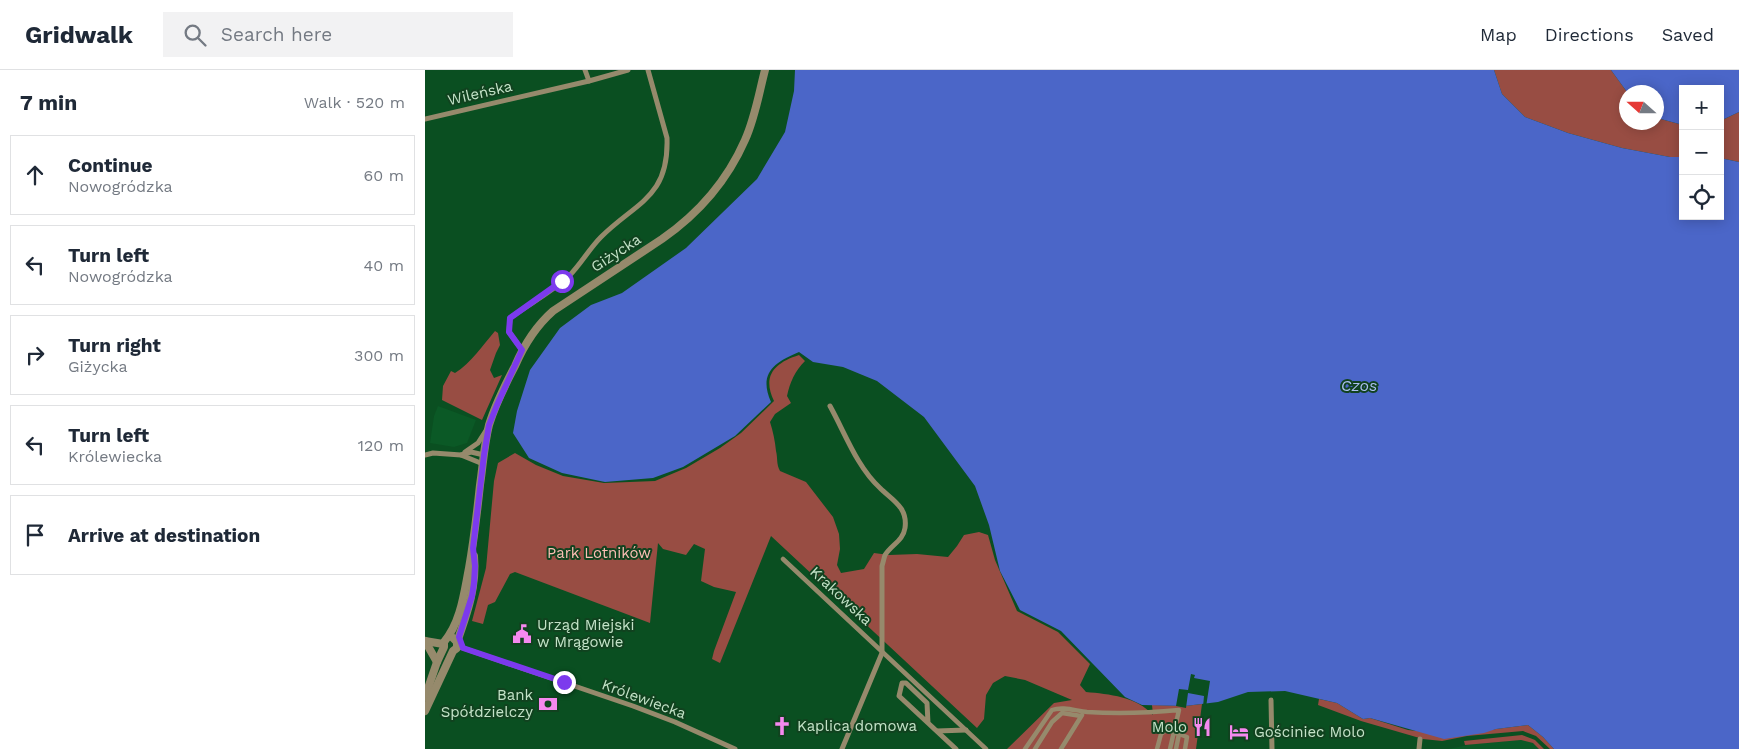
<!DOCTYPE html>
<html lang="en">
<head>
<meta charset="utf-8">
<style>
	body { margin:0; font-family:"Work Sans",sans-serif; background:#f2f2f3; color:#1f2937 }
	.controls { position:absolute; right:15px; top:15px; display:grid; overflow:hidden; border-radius:0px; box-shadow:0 2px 12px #0003 }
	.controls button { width:45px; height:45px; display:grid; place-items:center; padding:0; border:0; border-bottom:1px solid #e0e1e3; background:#fff; color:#1f2937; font:25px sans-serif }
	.compass { position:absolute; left:1194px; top:15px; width:45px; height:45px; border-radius:50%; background:#fff; box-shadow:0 2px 12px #0003; rotate:291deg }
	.stop { position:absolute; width:15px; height:15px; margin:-11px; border:4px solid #7c3aed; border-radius:50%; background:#fff }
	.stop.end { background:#7c3aed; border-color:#fff; box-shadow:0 1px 5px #0008 }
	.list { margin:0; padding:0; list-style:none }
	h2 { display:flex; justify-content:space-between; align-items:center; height:65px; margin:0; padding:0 20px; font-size:21px }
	h2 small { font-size:16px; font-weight:400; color:#747a83 }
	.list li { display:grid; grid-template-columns:32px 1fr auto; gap:15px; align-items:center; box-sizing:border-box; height:80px; margin:0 10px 10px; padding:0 10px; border:1px solid #e0e1e3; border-radius:0px }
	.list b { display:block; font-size:19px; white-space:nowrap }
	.list p { margin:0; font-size:16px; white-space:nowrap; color:#747a83 }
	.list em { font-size:16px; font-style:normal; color:#747a83 }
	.icon { flex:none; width:28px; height:28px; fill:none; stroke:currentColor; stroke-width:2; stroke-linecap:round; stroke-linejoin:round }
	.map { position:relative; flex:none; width:1314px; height:679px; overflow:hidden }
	header { display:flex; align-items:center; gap:30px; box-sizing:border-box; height:70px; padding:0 25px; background:#fff; border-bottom:1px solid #e0e1e3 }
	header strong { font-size:24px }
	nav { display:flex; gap:28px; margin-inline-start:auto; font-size:18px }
	.search { width:350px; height:45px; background:#f2f2f3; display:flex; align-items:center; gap:12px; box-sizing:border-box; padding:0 18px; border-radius:0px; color:#747a83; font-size:19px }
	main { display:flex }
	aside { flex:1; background:#fff }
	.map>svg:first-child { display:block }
</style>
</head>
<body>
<header>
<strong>Gridwalk</strong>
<div class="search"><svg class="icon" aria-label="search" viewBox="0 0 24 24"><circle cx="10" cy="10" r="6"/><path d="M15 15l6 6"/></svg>Search here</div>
<nav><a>Map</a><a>Directions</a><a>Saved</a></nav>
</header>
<main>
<aside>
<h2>7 min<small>Walk · 520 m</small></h2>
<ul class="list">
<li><svg class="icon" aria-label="ahead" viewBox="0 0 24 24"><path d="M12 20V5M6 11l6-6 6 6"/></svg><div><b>Continue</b><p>Nowogródzka</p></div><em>60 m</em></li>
<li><svg class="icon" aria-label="left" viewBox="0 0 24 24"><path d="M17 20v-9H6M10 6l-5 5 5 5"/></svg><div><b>Turn left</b><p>Nowogródzka</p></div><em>40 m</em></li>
<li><svg class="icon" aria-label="right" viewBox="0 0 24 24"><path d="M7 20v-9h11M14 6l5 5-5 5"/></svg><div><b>Turn right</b><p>Giżycka</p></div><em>300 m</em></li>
<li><svg class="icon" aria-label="left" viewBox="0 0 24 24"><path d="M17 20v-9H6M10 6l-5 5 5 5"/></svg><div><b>Turn left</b><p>Królewiecka</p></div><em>120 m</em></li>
<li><svg class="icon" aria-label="arrive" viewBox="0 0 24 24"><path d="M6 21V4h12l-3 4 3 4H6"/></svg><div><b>Arrive at destination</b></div></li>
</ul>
</aside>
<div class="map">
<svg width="1314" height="679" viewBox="0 0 1314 679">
	<rect width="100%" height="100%" fill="#0a4f21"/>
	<!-- built -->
	<g fill="#0b5926">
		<path d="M13,336L51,350L42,373L29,377L5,373L9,346Z"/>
		<path d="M1096,670L1109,673L1114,679H1023L1048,674Z"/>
	</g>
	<!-- green -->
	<g fill="#984d43">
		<path d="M1069,0H1186L1202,22V52H1232V48L1258,55V87H1245L1197,78L1143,63L1100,47L1077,24Z"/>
		<path d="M1314,42V92L1295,88V51Z"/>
		<path d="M70,261L73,263L75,275L71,283L65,300L69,308L77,305L57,350L17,330L18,316L26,301L30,303C46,293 58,275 70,261Z"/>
		<path d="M374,285L380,291C370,301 365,312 362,326L366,333L350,344L345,352C348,361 350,371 351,381C353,389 351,393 355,401L381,412L408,447L414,464L415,479L412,495L416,503L439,499L449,483L464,485L492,484L523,487L532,476L539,465L554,462L563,465L570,490L592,541L633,562L665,594L655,615L661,622C684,624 712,627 728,645L727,635L760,636L777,634L771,679H582L629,633L647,630L600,610L580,606L568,613L561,625L559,649L552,658L346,466L295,593L287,589L289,581L311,522L289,517L276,511L280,479L269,474L261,485L238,479L233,473L225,553L90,502L85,504L70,532L63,535L58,554L47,551L61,498L69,411L73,393L90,383L111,395L138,406L179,413L230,411L261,398L295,378L316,363L349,331C337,306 349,293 374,285Z"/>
		<path d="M894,629L912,633L938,649L945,648L983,660L1036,666L1071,659L1103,655L1118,667L1129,679H1125L1111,666L1098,661L1042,666L1017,671L998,669L936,651L893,635Z"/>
		<path d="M1097,665L1110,670L1119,679H1114L1108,673L1096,670L1040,675L1039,671Z"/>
	</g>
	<!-- water -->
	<g fill="#4b66c8">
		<path d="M370,0H1069L1077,24L1100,47L1143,63L1197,78L1245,87H1258V146H1295V88L1314,92V679H1129L1118,667L1103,655L1071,659L1059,663L1019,669L945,648L938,649L912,633L860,621L823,622L793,632L760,636L717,635L700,627L636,561L595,540L575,501L564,455L550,416L499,347L452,311L418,297L388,292L374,282C350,292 333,303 346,332L310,366L258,397L228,408L180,412L137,403L104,388L88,363L92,341L105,300L135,258L166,235L197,223L261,178L332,109L360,62L369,21Z"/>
		<path d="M1186,0H1314V42L1295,51V19H1258V55L1232,48V22H1202Z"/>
	</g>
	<!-- pier -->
	<path fill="#0a4f21" d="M766,604L770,605L769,608L785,611L781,637H778L779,626L763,623L761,638L751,636L754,619L763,620Z"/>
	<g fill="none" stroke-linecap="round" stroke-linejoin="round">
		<!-- pedestrian -->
		<g stroke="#968a6c" stroke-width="4.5">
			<path d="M358,489L561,679"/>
			<path d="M754,664L762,667L760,679"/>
			<path d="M600,679L627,640C638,636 651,641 662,642C693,644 723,643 754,640L745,679"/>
			<path d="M610,679L627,652L637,643L656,646"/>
			<path d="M636,679L657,645"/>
			<path d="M732,679L736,664L741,660L754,664L751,679"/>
		</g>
		<!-- minor -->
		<g stroke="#968a6c" stroke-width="5">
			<path d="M160,0L164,11"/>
			<path d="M0,49L164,11L203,0"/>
			<path d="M97,280L84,262L85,248C104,234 127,222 144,206C156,194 164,179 176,167C211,132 244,128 242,68L223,0"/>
			<path d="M405,336C420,363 432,397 455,418C467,430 483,437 480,458C478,471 467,474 460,485C459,488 458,493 457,496V583L417,679"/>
			<path d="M40,382L53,373L62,359"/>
			<path d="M0,385L8,383L36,385L46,382L59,385"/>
			<path d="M36,385L58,394"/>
			<path d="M32,576L208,636L250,652L310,679"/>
			<path d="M846,630L847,679"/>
			<path d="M503,653L502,633L481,613H477L474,626L531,679"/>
			<path d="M512,661L541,660"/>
			<path d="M994,679L995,669"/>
		</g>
		<!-- tertiary -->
		<g stroke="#968a6c" stroke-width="8">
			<path d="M0,571L12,592"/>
			<path d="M0,571L18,574"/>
			<path d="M32,572C42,544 52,516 49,486"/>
			<path d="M0,627L12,592L19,577V572C36,552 39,523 44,498C49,470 52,443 55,415C58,395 59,375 64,355C70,335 80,315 90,296C99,275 111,256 128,241L237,169C273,144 302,111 320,70C330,48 334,23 340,0"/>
			<path d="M0,641L28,581L32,578V572L28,568"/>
		</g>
	</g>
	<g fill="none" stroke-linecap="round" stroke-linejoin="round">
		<!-- route -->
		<path stroke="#7c3aed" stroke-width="6" d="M137,211L85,248L84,262L97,280L72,335L64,355L59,385L48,478L50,496L49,513L47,526L34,567L38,578L139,612"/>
	</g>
	<!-- icons -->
	<defs>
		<g id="civic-bare" transform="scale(1.5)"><path d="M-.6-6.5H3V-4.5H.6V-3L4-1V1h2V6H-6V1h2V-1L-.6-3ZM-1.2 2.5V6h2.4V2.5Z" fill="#f589ef" stroke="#11421f" stroke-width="2.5" paint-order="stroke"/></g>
		<g id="bank-bare" transform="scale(1.5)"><path d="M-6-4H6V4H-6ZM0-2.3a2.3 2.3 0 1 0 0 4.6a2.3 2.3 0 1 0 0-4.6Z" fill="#f589ef" stroke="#11421f" stroke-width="2.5" paint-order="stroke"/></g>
		<g id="church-bare" transform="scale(1.5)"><path d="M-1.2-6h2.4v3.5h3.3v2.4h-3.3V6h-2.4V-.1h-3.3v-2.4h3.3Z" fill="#f589ef" stroke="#11421f" stroke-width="2.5" paint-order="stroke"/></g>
		<g id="restaurant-bare" transform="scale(1.5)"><path d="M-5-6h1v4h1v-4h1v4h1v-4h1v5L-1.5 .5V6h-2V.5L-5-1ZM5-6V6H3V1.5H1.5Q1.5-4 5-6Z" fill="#f589ef" stroke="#11421f" stroke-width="2.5" paint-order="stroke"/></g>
		<g id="hotel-bare" transform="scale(1.5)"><path d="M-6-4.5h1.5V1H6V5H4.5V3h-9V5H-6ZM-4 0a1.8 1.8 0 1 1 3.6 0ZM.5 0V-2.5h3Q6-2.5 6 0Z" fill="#f589ef" stroke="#11421f" stroke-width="2.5" paint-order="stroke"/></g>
	</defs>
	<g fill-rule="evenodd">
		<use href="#civic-bare" x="97" y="564"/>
		<use href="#bank-bare" x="123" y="634"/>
		<use href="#church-bare" x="357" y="656"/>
		<use href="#restaurant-bare" x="777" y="657"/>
		<use href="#hotel-bare" x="814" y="662"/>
	</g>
	<g text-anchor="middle" stroke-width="4" stroke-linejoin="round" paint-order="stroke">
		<!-- street labels -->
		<g font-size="15" fill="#c4e3c8" stroke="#11421f">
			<text transform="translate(55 23) rotate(-13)" y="5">Wileńska</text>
			<text transform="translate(191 183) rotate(-33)" y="5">Giżycka</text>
			<text transform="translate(416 526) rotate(43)" y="5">Krakowska</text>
			<text transform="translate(219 629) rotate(20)" y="5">Królewiecka</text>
		</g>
		<!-- park labels -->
		<g font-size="15" fill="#fdbfb5" stroke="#11421f">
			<text x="174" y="488">Park Lotników</text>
		</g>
		<!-- poi labels -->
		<g font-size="15" fill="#c4e3c8" stroke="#11421f" text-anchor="start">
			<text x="112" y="560">Urząd Miejski<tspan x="112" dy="17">w Mrągowie</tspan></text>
			<text x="108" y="630" text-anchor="end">Bank<tspan x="108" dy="17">Spółdzielczy</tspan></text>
			<text x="372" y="661">Kaplica domowa</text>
			<text x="762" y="662" text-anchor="end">Molo</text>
			<text x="829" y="667">Gościniec Molo</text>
		</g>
		<!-- water labels -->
		<g font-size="16" font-style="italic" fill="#adbff1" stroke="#11421f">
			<text x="934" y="321">Czos</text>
		</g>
	</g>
</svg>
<div class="controls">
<button>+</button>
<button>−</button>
<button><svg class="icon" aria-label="locate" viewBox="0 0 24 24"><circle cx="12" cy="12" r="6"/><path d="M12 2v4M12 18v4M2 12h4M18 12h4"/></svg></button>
</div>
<svg class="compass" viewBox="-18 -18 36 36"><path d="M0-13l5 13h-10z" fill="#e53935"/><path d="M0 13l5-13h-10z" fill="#747a83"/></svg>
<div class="stop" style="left:137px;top:211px"></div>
<div class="stop end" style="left:139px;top:612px"></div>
</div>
</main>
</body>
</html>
